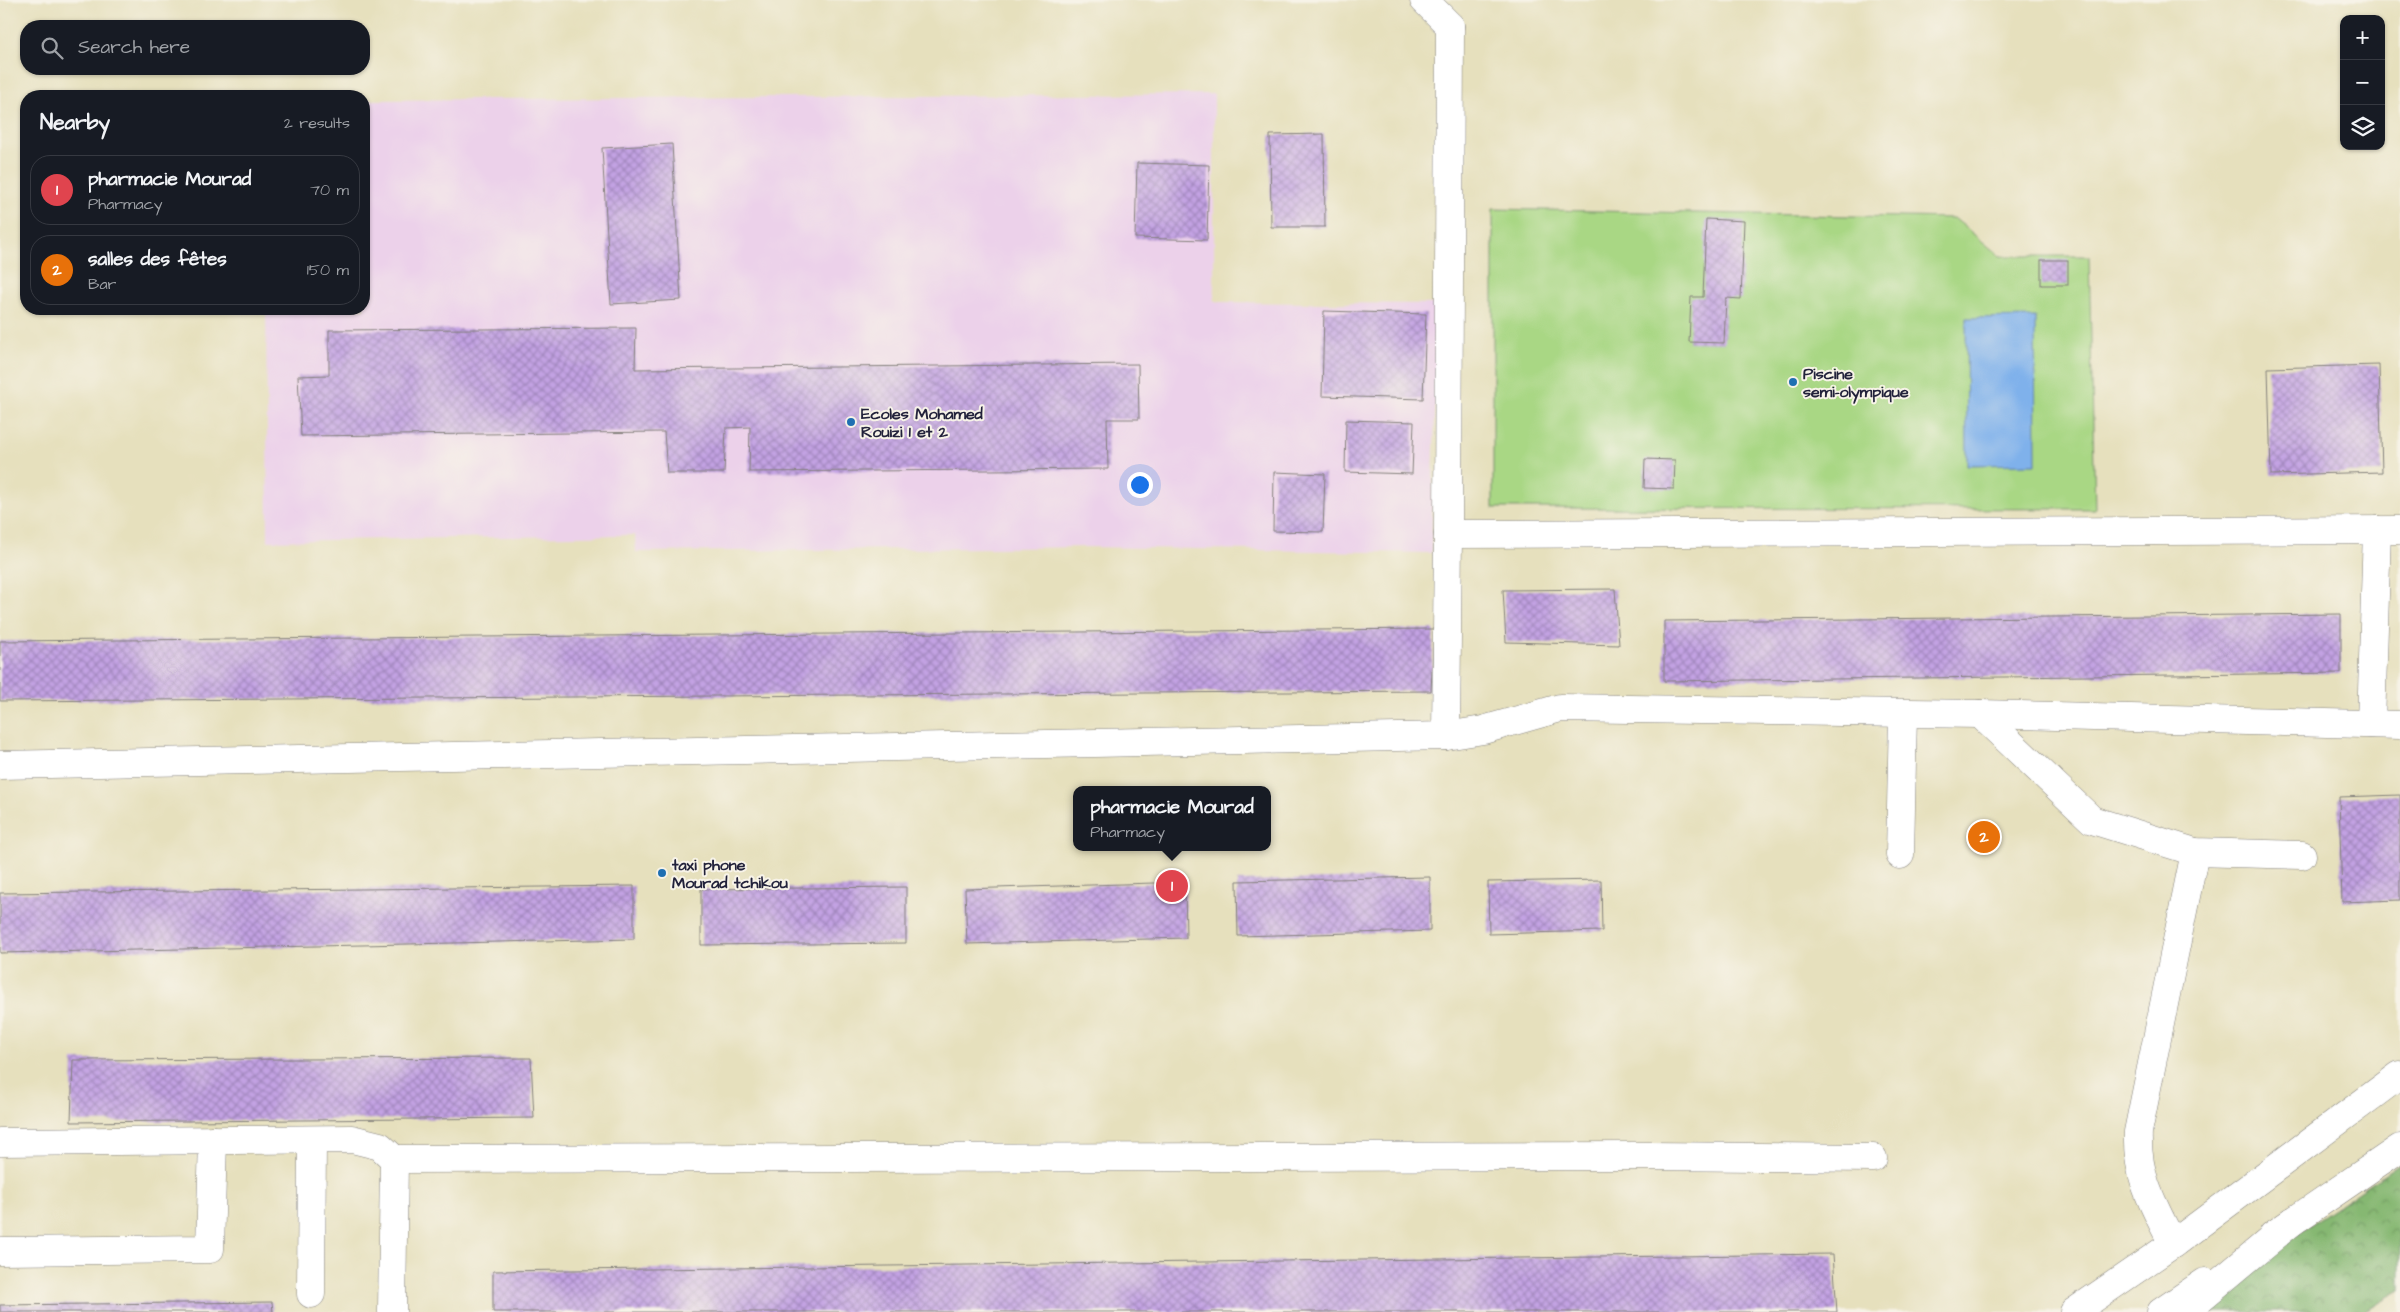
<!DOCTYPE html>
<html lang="en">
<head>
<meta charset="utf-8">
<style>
	body { margin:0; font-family:"Architects Daughter",sans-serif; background:#20242c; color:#f1f3f6 }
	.controls { position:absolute; right:15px; top:15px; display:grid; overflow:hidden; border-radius:10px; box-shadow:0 1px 4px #0004 }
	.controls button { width:45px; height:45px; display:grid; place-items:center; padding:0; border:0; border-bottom:1px solid #363941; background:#171b24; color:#f1f3f6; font:25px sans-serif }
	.you { position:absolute; left:1139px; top:484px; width:18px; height:18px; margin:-12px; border:4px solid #fff; border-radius:50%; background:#1a73e8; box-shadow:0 0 0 8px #1a73e833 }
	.badge { display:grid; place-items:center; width:32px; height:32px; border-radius:50%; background:#0b8043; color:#fff; font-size:16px; font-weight:700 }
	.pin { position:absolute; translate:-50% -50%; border:2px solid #fff; box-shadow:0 1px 5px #0006 }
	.popup { position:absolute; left:1073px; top:786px; width:198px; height:65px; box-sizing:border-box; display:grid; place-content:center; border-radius:10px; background:#171b24; filter:drop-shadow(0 1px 4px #0005); font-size:16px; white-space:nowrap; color:#9ea1a6 }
	.popup b { font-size:19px; color:#f1f3f6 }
	.popup::after { content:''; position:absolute; left:50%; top:100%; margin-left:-10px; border:10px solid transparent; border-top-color:#171b24 }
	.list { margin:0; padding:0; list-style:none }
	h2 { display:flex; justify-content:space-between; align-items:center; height:65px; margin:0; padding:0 20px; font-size:21px }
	h2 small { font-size:16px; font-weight:400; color:#9ea1a6 }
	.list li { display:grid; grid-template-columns:32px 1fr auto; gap:15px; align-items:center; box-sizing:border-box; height:70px; margin:0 10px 10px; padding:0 10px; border:1px solid #363941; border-radius:20px }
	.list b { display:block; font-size:19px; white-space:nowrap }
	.list p { margin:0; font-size:16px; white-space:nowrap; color:#9ea1a6 }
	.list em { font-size:16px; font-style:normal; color:#9ea1a6 }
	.icon { flex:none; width:28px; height:28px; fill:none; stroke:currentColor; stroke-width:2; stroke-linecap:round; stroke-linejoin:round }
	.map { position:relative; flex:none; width:2400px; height:1312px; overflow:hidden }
	.search { position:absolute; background:#171b24; box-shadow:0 1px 4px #0004; left:20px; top:20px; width:350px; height:55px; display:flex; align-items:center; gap:12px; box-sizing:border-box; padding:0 18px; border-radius:20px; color:#9ea1a6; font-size:19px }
	.panel { position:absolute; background:#171b24; box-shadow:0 1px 4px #0004; left:20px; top:90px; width:350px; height:225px; border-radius:20px }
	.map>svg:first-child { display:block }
</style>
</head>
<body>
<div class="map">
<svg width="2400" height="1312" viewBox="0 0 2400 1312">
	<defs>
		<pattern id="forest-crowns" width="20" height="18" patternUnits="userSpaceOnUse" patternTransform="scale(1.25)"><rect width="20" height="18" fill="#86b872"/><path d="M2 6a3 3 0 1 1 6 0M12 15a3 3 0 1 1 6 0" fill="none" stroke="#6d955f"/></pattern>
		<pattern id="building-cross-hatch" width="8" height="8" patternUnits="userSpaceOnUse" patternTransform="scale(1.25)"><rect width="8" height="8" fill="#c3a2e3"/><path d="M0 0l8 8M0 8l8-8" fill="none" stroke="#9e84b9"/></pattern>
	</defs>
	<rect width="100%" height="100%" fill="#f7f3e8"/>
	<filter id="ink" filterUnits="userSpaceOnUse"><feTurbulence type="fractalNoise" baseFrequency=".02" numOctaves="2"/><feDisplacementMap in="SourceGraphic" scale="10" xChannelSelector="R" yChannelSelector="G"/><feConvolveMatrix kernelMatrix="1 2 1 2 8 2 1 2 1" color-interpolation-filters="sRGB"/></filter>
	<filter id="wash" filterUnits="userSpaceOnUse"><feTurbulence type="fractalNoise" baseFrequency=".0096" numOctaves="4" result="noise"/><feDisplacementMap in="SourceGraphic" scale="20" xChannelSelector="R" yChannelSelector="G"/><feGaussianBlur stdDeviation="1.12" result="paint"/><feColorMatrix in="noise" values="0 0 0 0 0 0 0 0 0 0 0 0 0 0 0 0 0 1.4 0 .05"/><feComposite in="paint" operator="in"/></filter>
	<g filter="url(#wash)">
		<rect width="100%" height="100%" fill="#e6e0bd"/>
		<!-- built -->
		<path fill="#ecd1ea" d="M1214,94V302L1438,304L1431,553L1088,547L636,552L635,535L268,541L266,309H364V100Z"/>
		<!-- forest -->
		<path fill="url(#forest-crowns)" stroke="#546d56" d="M2400,1163V1291L2363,1312H2183Z"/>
		<!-- garden -->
		<path fill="#a9d784" stroke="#667c60" d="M1493,209L1954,218L2000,256H2089L2095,509L1493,508Z"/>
		<!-- water -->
		<path fill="#7fb1eb" stroke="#506a93" d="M2035,317L2036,464L1967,465L1966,318Z"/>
		<g id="blocks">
			<!-- building -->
			<g fill="url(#building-cross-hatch)">
				<path d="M1324,134L1325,227H1271L1270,135Z"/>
				<path d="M672,144L681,300L611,304L602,148Z"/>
				<path d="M1137,163L1209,165L1207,240L1135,238Z"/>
				<path d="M1706,219L1744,221L1741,299L1726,298L1724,343L1689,342L1691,297H1703Z"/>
				<rect x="2041" y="260" width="27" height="25"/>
				<path d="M1324,311L1426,314L1423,399L1322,396Z"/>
				<path d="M636,328L635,369L1138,364L1139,419H1107L1108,469L749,472L750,427L726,428L724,473H667L664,432L301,436L298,376L329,375V330Z"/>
				<path d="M2379,365L2382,472L2271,475L2268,368Z"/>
				<path d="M1346,420L1414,422L1412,474L1345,472Z"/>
				<path d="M1645,459L1675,460L1674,489L1644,488Z"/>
				<path d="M1274,472L1325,474L1323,532L1273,531Z"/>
				<path d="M1615,589L1619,645L1506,642L1503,590Z"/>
				<path d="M2341,614V673L1664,681V621Z"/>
				<path d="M1434,629L1431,691L0,701V641Z"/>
				<path d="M2400,795V900L2342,902L2339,797Z"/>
				<path d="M1430,877V931L1238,936L1237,881Z"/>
				<path d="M1601,880L1602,931L1489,934L1488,882Z"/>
				<path d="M1185,882L1186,938L967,944L965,889Z"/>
				<path d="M634,886V939L0,953V893Z"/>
				<path d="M906,887V943L701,945V889Z"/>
				<path d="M531,1058L534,1118L71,1122L73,1060Z"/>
				<path d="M1833,1254L1837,1312H493V1271Z"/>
				<path d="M272,1302L273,1312H0V1305Z"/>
			</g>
		</g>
	</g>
	<g filter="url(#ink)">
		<use href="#blocks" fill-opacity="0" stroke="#84817c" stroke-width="1"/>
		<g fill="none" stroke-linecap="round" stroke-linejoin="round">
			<!-- minor casing -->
			<g stroke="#84817c" stroke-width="29">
				<g id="minor">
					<path d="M1450,26L1448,534L2400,530"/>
					<path d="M1980,714L2092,820L2195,852L2302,855"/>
					<path d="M2371,724L2377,530"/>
					<path d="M1446,736L1448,534"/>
					<path d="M0,765L1446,736L1483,730L1560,708L1980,714L2400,725"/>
					<path d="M1900,855L1903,714"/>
					<path d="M0,1142L352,1139L380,1146L394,1159"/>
					<path d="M2173,1244C2154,1206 2136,1177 2138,1132L2195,852"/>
					<path d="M0,1251L210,1249L213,1140"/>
					<path d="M311,1294L312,1140"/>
					<path d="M392,1312L394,1159L1649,1156L1873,1158"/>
				</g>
			</g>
			<!-- major casing -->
			<g stroke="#84817c" stroke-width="29">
				<g id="major">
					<path d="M2273,1235L2400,1148"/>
					<path d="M2074,1312L2173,1244L2400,1075"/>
					<path d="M2161,1312L2205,1282"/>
				</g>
			</g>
			<!-- highway casing -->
			<g stroke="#84817c" stroke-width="29">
				<g id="highway">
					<path d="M1424,0L1450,26"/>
					<path d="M2184,1312L2293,1221"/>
				</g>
			</g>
			<!-- minor -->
			<use href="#minor" stroke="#fff" stroke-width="28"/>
			<!-- major -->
			<use href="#major" stroke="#fff" stroke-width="28"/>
			<!-- highway -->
			<use href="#highway" stroke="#fff" stroke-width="28"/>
		</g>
	</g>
	<!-- markers -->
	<g fill="#1f6fb2" stroke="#f7f3e8" stroke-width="2">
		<circle cx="1793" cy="382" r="5"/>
		<circle cx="851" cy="422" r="5"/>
		<circle cx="662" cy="873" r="5"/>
	</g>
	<g text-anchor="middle" stroke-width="4" stroke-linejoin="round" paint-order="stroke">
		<!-- poi labels -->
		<g font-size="16" font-weight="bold" fill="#22223b" stroke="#f7f3e8" text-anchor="start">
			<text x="1803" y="379">Piscine<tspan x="1803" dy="18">semi-olympique</tspan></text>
			<text x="861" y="419">Ecoles Mohamed<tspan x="861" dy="18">Rouizi 1 et 2</tspan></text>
			<text x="672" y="870">taxi phone<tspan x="672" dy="18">Mourad tchikou</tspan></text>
		</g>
	</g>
</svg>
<div class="controls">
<button>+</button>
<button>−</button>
<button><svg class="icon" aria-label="layers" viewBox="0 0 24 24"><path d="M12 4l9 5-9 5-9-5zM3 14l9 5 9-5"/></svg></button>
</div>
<div class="you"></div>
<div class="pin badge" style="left:1172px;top:886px;background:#e0444e">1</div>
<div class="popup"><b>pharmacie Mourad</b>Pharmacy</div>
<div class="pin badge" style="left:1984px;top:837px;background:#e8710a">2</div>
<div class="search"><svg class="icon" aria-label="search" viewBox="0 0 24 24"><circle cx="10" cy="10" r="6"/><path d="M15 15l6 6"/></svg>Search here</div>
<section class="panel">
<h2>Nearby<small>2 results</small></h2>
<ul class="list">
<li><span class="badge" style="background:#e0444e">1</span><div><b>pharmacie Mourad</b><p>Pharmacy</p></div><em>70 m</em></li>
<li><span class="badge" style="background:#e8710a">2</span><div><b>salles des fêtes</b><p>Bar</p></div><em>150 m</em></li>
</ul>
</section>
</div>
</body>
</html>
